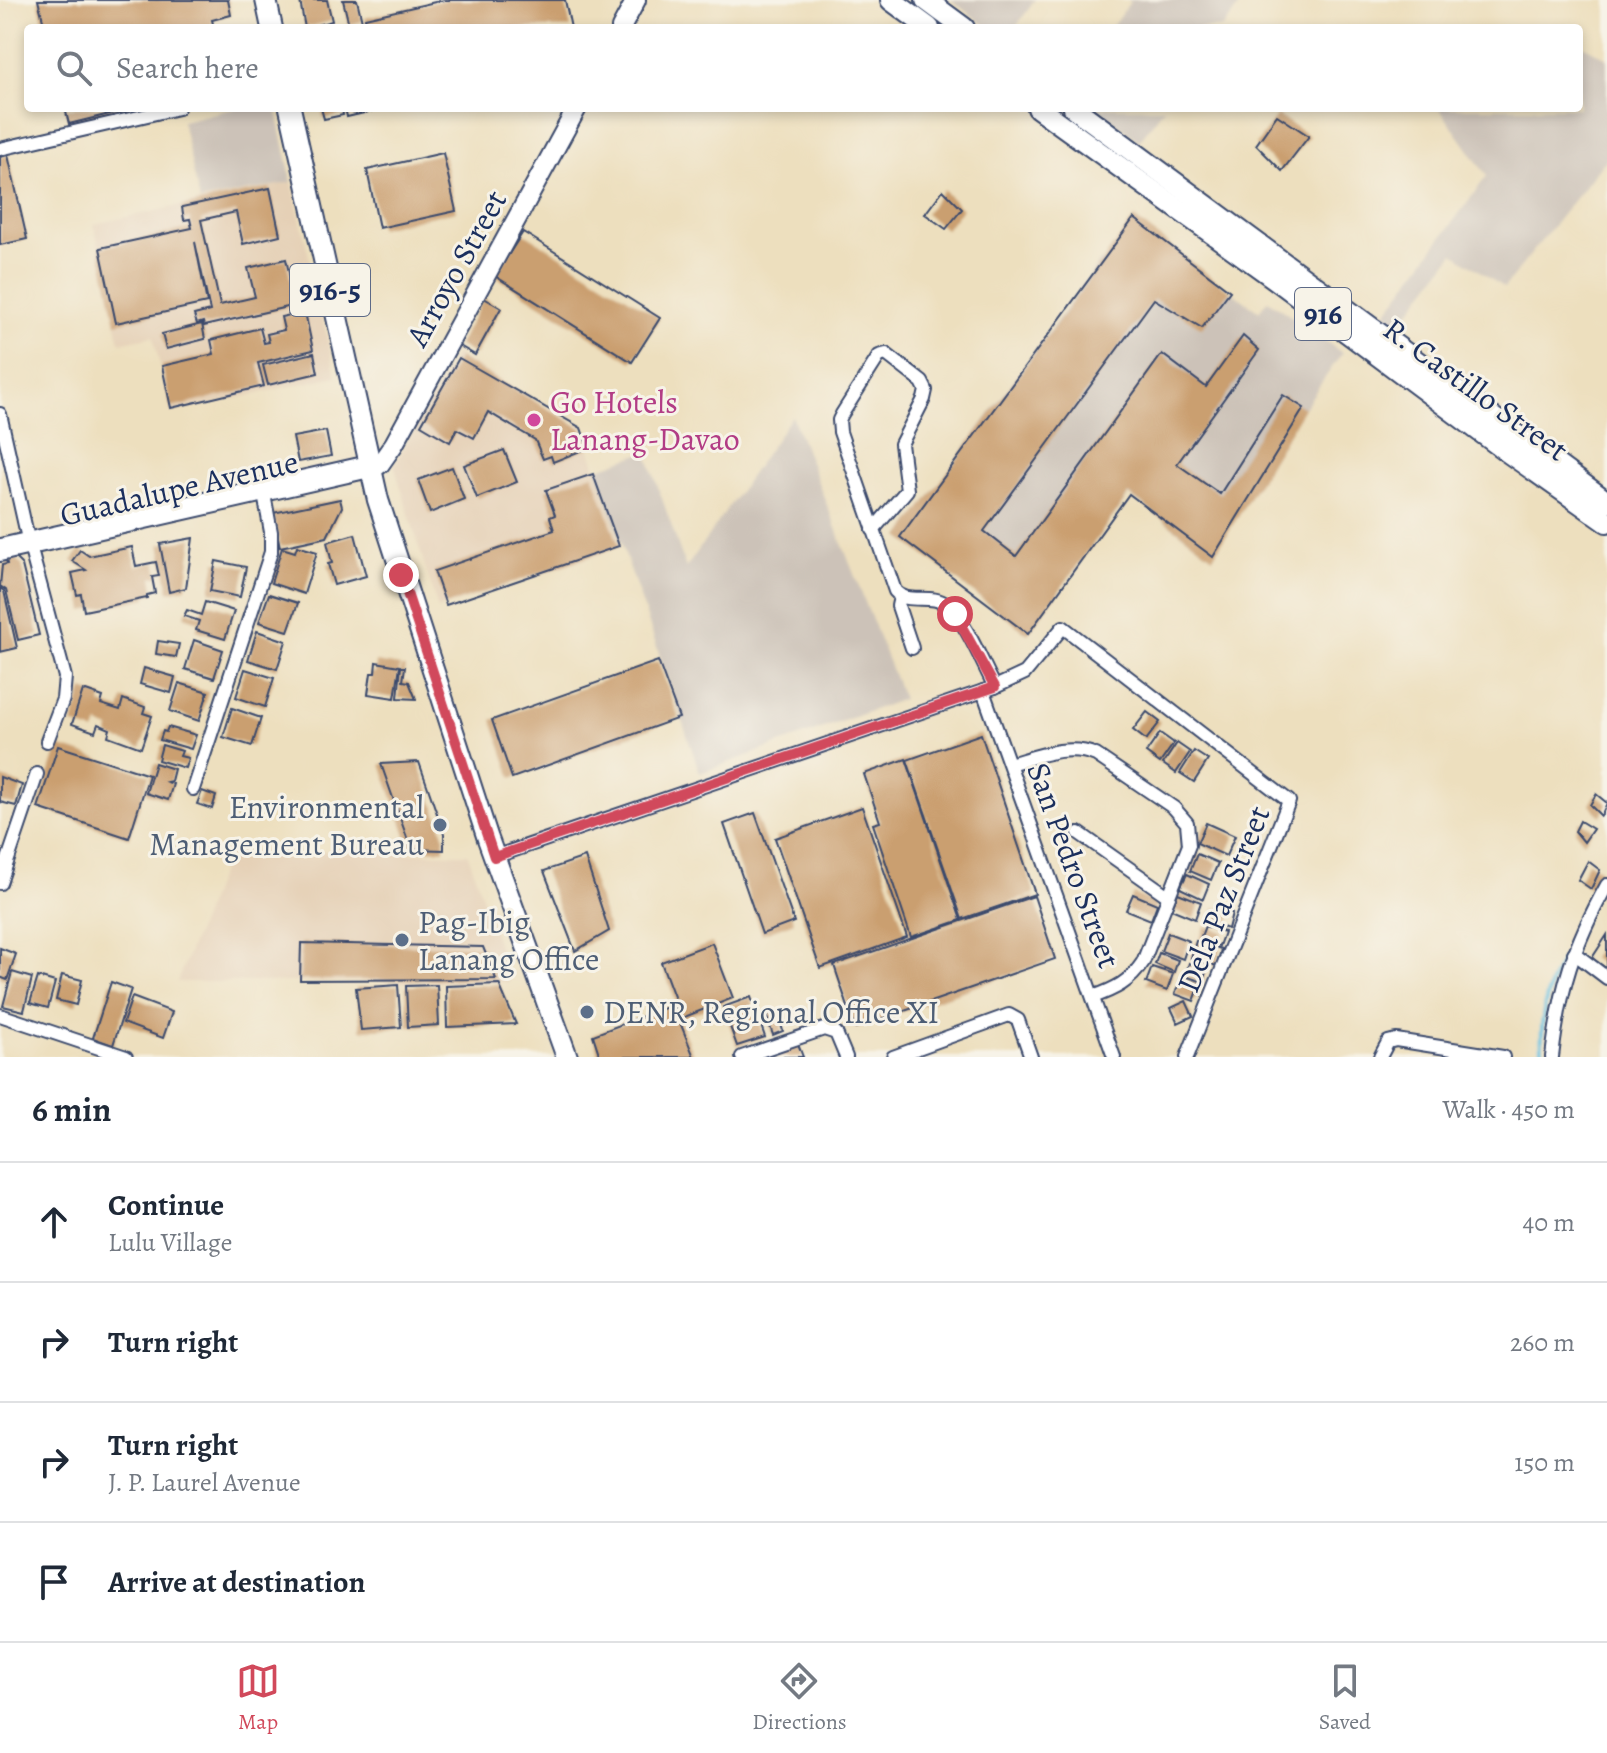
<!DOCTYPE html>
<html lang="en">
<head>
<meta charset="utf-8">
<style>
	body { margin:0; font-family:Alegreya,serif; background:#f6f6f7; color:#1f2937 }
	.stop { position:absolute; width:24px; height:24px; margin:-18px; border:6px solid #d1495b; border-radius:50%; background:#fff }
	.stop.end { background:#d1495b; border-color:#fff; box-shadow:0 2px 8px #0008 }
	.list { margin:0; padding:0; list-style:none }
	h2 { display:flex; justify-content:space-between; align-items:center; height:104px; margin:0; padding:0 32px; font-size:34px }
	h2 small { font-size:26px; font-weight:400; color:#747a83 }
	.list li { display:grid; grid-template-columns:52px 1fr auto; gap:24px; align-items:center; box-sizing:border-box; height:120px; padding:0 32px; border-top:2px solid #e0e1e3 }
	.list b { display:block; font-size:30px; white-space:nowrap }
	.list p { margin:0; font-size:26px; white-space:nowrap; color:#747a83 }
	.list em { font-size:26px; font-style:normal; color:#747a83 }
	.icon { flex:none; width:44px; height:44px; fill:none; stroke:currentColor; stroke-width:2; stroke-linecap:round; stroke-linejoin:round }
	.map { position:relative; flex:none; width:1607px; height:1057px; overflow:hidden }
	.search { position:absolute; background:#fff; box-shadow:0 4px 12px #0003; left:24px; right:24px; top:24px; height:88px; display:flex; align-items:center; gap:20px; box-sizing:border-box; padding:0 28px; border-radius:8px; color:#747a83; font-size:30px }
	.sheet { height:584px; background:#fff }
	nav { display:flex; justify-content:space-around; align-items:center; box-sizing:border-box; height:112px; border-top:2px solid #e0e1e3; background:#fff; font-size:22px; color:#747a83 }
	nav a { display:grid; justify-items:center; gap:4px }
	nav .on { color:#d1495b }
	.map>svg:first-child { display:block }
</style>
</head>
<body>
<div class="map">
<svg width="1607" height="1057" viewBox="0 0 1607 1057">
	<rect width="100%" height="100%" fill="#f7f3e8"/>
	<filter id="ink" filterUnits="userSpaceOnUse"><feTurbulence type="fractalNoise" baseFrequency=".0125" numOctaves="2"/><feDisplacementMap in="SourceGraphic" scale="16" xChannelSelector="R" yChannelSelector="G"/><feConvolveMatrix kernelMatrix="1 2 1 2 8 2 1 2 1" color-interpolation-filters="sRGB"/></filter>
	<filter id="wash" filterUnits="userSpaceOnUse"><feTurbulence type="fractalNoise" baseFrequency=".006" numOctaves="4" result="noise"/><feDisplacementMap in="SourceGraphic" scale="32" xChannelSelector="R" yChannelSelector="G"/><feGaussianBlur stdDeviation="1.8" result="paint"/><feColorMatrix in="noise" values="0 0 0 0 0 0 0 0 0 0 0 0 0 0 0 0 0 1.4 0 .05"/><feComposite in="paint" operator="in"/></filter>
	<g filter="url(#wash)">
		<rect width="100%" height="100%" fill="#eddfbe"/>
		<!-- built -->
		<g fill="#e5d0b6">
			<path d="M292,182L336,376L171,413L153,336L120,343L94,224Z"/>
			<path d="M456,355L583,428L621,547L438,609L394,465Z"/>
			<path d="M229,850L468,854L510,982H177Z"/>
		</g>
		<!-- industrial -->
		<g fill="#ccc2b8">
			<path d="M951,0H1035L1015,28H989Z"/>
			<path d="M1128,0H1243L1223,28H1111L1130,2Z"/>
			<path d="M1579,43L1607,58V158L1504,288L1454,253L1396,329L1382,318L1487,176L1439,108H1579Z"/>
			<path d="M236,108H276L292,182L200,201L182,121Z"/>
			<path d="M1097,108H1164L1139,141Z"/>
			<path d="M1101,260L1154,299L1202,328L1230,291L1259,311L1268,300L1342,353L1304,408L1213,557L1129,495L1028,634L900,537Z"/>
			<path d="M792,416L903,699L700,773L596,469L646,452L686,568Z"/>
		</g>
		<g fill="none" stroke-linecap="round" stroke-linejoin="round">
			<!-- stream -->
			<path stroke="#62c0e0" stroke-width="4" d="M1542,1050C1540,1013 1548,974 1573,945"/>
		</g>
		<g id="blocks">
			<!-- building -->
			<g fill="#ca9f6f">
				<path d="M38,0H228L231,15L212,20L214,28H45Z"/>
				<path d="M306,0H327L332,21L305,28L300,1Z"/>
				<path d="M343,0H357L362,21L349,25Z"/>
				<path d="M444,0H565L571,28H367L365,18Z"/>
				<path d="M65,108H130V109L69,124Z"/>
				<path d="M321,108H342L343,115L324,119Z"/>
				<path d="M345,108H382V109L347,117Z"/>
				<path d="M1277,115L1309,136L1282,171L1256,145Z"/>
				<path d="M443,153L456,211L379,228L367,170Z"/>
				<path d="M8,155L27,239L0,245V157Z"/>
				<path d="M270,188L280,235L243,244L236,212L201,220L220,305L255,297L248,268L286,259L296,305L204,326L203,322L197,324L194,315L210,311L195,242L207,303L116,323L100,248L192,228L190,219L184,220L182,207Z"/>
				<path d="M943,190L962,209L946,229L925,214Z"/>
				<path d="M1134,218L1230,291L1202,328L1154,299L984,531L1016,556L1162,354L1206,387L1243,336L1259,350L1177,464L1220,494L1283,395L1304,408L1213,557L1129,494L1028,634L900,537Z"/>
				<path d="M523,232L660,318L632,362L495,276Z"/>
				<path d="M484,298L501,308L475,355L458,345Z"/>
				<path d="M305,312L313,350L258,363L264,386L171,408L162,366L214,354L211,340L260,328L264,343L269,342L267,334L284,330L281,317Z"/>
				<path d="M202,324L205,339L166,349L162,334Z"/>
				<path d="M314,353L318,373L268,385L263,365Z"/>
				<path d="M459,358L581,428L588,448L553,462L551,456L543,459L535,440L488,412L474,438L457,429L450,442L421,425Z"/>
				<path d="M326,431L331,456L298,462L293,437Z"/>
				<path d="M504,450L517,482L477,498L464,465Z"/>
				<path d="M452,467L464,499L430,513L418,480Z"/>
				<path d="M593,474L619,546L446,605L434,571L554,530L550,517L555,515L546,490Z"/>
				<path d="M340,499L342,507L327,537L280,547L273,513Z"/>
				<path d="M355,534L366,576L334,585L328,564L332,563L327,542Z"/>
				<path d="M193,538L186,588L169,592L160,544Z"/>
				<path d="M297,546L317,552L304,594L271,583L282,548L295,552Z"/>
				<path d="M132,547L136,566L156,562L159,576L152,577L155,593L147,595V598L84,611L81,594L77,595L72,573L86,570L72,561L80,550L89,556Z"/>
				<path d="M15,558L22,565L39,635L18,640L6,590L0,586L2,565L7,564L6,560Z"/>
				<path d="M216,561L246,567L240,597L210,591Z"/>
				<path d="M0,588L4,591L17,648L0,652Z"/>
				<path d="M269,594L298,603L288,631L259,622Z"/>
				<path d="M205,602L234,611L225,639L196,630L199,621L184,616L187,610L201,615Z"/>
				<path d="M257,631L286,641L277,669L248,660Z"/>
				<path d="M194,640L223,650L214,678L185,669Z"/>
				<path d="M158,641L179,644L176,657L156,654Z"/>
				<path d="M658,661L679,718L512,778L492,720Z"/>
				<path d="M376,662L400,666L395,698L368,694L371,673H375Z"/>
				<path d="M401,667H405L403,681L409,682L416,699L398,698Z"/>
				<path d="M144,668L175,677L171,693L140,684Z"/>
				<path d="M245,669L274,678L265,707L236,697Z"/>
				<path d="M179,683L208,692L199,721L170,711Z"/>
				<path d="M83,690L103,697L101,704L120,710L123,699L145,707L143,713L152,716L141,748L108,736L110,729L98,724L95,732L72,724Z"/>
				<path d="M232,708L261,718L252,746L223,737Z"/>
				<path d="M1147,712L1160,722L1146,740L1133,730Z"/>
				<path d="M168,727L196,735L191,749L160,740L163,731L166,732Z"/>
				<path d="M1160,733L1174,743L1160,763L1146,753Z"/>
				<path d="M981,734L1035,894L962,919L907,760Z"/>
				<path d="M1177,743L1190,752L1176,773L1163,764Z"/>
				<path d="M162,745L182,751L180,756L188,758L185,768L158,760Z"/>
				<path d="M58,746L149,775L129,838L38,808Z"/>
				<path d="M1194,751L1208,760L1194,782L1180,773Z"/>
				<path d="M906,759L961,920L911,937L873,824L880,822L864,774Z"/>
				<path d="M419,762L444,834V850L411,849L381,764Z"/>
				<path d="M155,763L174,769L171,781L167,782L173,784L168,800L146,793Z"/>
				<path d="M0,777L22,785L16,806L0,802Z"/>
				<path d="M202,791L216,796L212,809L197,804Z"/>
				<path d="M1596,794L1607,803L1601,816L1590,805Z"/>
				<path d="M862,807L907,937L820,968L775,838Z"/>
				<path d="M755,813L794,922L762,934L724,824Z"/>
				<path d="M1580,821L1593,829L1584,842L1575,831Z"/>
				<path d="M1206,823L1235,836L1226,856L1197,843Z"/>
				<path d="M1197,854L1218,863L1211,880L1190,871Z"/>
				<path d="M585,857L609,931L575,951L544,871Z"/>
				<path d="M1588,861L1600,870L1591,889L1578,880Z"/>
				<path d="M1187,874L1209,884L1203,899L1180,888Z"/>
				<path d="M1178,893L1201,902L1195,919L1171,909Z"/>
				<path d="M1133,894L1157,904L1151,920L1126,910Z"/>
				<path d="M1034,896L1055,959L855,1028L834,965Z"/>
				<path d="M1215,907L1232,913L1228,929L1210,923Z"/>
				<path d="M1205,926L1224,932L1219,946L1200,939Z"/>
				<path d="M1168,933L1189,941L1183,959L1161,951Z"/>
				<path d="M1607,935V969L1592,958Z"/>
				<path d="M1196,941L1221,949L1217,966L1191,958Z"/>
				<path d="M301,943L483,947L496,979L300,980Z"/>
				<path d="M712,943L733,998L682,1018L661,962Z"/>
				<path d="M0,948L16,954L7,980L0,977Z"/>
				<path d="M1159,953L1178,960L1174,972L1155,964Z"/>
				<path d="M1189,963L1207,968L1203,982L1185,976Z"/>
				<path d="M1152,967L1173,974L1167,991L1146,983Z"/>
				<path d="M12,972L32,978L24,1011L3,1006Z"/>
				<path d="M62,975L82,980L76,1005L56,1000Z"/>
				<path d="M38,977L55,982L48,1008L30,1003Z"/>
				<path d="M1181,978L1200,985L1194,1001L1175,994Z"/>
				<path d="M111,982L131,989L113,1045L93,1038Z"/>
				<path d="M499,984L516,1024L447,1027L446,986Z"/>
				<path d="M398,985L401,1027L361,1030L356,988Z"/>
				<path d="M437,985L439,1025L408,1027L406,986Z"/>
				<path d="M132,997L172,1012L163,1038L123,1023Z"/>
				<path d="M751,997L765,1037L737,1046L723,1007Z"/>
				<path d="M1186,1001L1193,1016L1178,1023L1171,1008Z"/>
				<path d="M673,1005L694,1057H600L593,1035Z"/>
				<path d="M777,1011L783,1031L773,1035L766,1015Z"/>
				<path d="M798,1044L803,1057H761Z"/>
			</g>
		</g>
	</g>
	<g filter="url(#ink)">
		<use href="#blocks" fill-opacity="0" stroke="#3a496c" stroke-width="2"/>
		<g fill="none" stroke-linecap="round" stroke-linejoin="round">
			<!-- street casing -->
			<g stroke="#3a496c" stroke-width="16">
				<g id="street">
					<path d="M0,149L178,108"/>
					<path d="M0,414L28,539L65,677L63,699L47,741"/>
					<path d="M873,530L907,490L901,444L924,399L926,390L922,382L886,354L879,356L842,414L839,420L840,432L895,591C908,606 931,592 947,605C966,621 983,665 995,687"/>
					<path d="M0,545L368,462"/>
					<path d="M0,555L370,471"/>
					<path d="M900,597L898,606L912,648"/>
					<path d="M983,691L1114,1057"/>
					<path d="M1010,764C1038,756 1068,743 1096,755L1174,808L1187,823L1189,845L1143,962C1130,982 1115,989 1093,997"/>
					<path d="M193,789L271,552V532L263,489"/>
					<path d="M1079,833L1168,896"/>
					<path d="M494,857L995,687L1025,673L1063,627L1289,801L1187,1057"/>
					<path d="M0,883L37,774"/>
					<path d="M1574,953L1607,978"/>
					<path d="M0,1015L126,1057"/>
					<path d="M742,1057L824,1029L836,1033L846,1057"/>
					<path d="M893,1057L1009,1015L1018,1020L1031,1057"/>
					<path d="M1380,1057L1388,1042L1396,1040L1503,1057"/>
					<path d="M1552,1057C1560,988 1573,946 1607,885"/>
				</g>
			</g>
			<!-- secondary casing -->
			<g stroke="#3a496c" stroke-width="22">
				<g id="secondary">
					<path d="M621,28L636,0"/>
					<path d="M370,471L380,464L394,444L577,108"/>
				</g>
			</g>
			<!-- primary casing -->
			<g stroke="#3a496c" stroke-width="24">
				<g id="primary">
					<path d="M266,0L272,28"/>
					<path d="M891,0L929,28"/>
					<path d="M926,0L964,28"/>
					<path d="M290,108L378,500L488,839L567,1057"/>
					<path d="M1038,108L1274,278L1505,450L1607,522"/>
					<path d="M1074,108L1607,502"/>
				</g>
			</g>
			<!-- street -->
			<use href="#street" stroke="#fff" stroke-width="12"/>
			<!-- secondary -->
			<use href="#secondary" stroke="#fff" stroke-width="18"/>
			<!-- primary -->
			<use href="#primary" stroke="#fff" stroke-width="20"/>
		</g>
	</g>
	<g fill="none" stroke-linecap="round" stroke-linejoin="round" filter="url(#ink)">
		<!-- route -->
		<path stroke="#d1495b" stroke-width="10" d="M401,575L494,857L995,687L955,614"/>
	</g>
	<!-- markers -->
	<circle fill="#d1479c" stroke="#f7f3e8" stroke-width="3" cx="534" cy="420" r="8"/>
	<g fill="#5c6f8a" stroke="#f7f3e8" stroke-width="3">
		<circle cx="440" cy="825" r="8"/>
		<circle cx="402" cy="940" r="8"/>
		<circle cx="587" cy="1012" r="8"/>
	</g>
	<g text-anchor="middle" stroke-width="6" stroke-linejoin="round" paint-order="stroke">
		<!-- shield labels -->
		<g fill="#f7f3e8" stroke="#5d6a87" stroke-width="2">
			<rect x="290" y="264" width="80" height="52" rx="6"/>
			<rect x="1295" y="288" width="56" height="52" rx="6"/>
		</g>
		<g font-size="30" font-weight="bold" fill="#1b2f5e">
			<text x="330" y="300">916-5</text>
			<text x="1323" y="324">916</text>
		</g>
		<!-- street labels -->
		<g font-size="32" fill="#1b2f5e" stroke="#f7f3e8">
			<text transform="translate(456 268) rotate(-61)" y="11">Arroyo Street</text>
			<text transform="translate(1476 389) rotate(36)" y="11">R. Castillo Street</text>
			<text transform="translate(179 488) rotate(-13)" y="11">Guadalupe Avenue</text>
			<text transform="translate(1074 865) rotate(70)" y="11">San Pedro Street</text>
			<text transform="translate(1223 899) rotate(-68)" y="11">Dela Paz Street</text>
		</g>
		<!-- hotel labels -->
		<g font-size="32" fill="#b23c85" stroke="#f7f3e8" text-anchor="start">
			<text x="550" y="413">Go Hotels<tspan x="550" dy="37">Lanang-Davao</tspan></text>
		</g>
		<!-- service labels -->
		<g font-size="32" fill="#4e5e75" stroke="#f7f3e8" text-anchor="start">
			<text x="424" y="818" text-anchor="end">Environmental<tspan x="424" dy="37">Management Bureau</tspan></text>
			<text x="418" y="933">Pag-Ibig<tspan x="418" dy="37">Lanang Office</tspan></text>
			<text x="603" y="1023">DENR, Regional Office XI</text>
		</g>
	</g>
</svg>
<div class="stop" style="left:955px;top:614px"></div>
<div class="stop end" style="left:401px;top:575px"></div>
<div class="search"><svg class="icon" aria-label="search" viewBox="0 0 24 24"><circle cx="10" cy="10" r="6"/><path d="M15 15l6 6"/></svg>Search here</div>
</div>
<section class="sheet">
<h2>6 min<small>Walk · 450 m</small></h2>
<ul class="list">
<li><svg class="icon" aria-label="ahead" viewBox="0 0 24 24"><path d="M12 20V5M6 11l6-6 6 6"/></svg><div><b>Continue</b><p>Lulu Village</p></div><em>40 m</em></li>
<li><svg class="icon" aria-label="right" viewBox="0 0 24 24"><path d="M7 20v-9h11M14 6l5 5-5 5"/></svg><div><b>Turn right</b></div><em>260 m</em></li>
<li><svg class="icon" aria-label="right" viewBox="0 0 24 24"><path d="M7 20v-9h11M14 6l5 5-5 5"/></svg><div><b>Turn right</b><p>J. P. Laurel Avenue</p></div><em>150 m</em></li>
<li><svg class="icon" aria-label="arrive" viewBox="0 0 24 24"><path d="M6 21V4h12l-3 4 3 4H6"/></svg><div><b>Arrive at destination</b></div></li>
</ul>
</section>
<nav>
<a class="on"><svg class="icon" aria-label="map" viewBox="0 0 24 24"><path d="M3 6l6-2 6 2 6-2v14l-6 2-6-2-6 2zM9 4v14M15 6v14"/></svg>Map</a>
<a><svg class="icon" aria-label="directions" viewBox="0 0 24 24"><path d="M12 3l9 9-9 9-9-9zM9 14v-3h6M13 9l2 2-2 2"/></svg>Directions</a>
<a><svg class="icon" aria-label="saved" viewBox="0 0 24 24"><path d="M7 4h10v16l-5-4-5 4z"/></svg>Saved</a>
</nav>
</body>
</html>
